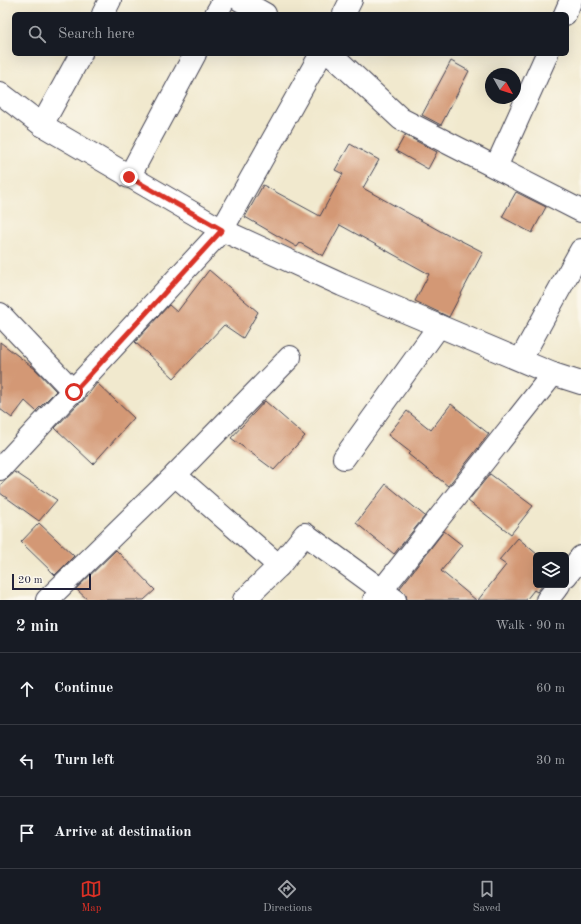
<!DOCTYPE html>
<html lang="en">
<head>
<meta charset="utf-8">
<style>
	body { margin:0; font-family:"Old Standard TT",serif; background:#20242c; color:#f1f3f6 }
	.controls { position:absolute; right:12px; bottom:12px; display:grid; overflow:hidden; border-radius:6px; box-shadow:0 4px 16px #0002 }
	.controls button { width:36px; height:36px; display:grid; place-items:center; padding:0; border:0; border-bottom:1px solid #363941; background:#171b24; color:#f1f3f6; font:20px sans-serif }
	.compass { position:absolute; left:485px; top:68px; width:36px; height:36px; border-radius:50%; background:#171b24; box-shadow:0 4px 16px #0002; rotate:129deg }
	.scale { position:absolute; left:12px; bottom:10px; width:79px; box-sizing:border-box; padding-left:4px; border:2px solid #22223b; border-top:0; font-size:11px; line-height:14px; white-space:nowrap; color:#22223b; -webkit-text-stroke:3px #fbf7ec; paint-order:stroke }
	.stop { position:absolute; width:12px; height:12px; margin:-9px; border:3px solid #d93025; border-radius:50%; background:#fff }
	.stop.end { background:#d93025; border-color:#fff; box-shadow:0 1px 4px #0008 }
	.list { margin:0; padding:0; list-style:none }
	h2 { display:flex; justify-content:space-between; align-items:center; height:52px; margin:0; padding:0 16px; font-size:17px }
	h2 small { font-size:13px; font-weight:400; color:#9ea1a6 }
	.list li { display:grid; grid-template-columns:26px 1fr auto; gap:12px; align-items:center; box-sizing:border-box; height:72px; padding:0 16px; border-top:1px solid #363941 }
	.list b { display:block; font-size:15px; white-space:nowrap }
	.list em { font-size:13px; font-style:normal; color:#9ea1a6 }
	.icon { flex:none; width:22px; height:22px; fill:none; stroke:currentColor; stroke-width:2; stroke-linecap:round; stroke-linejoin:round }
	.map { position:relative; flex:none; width:581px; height:600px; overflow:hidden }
	.search { position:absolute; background:#171b24; box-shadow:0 4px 16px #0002; left:12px; right:12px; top:12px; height:44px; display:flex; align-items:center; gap:10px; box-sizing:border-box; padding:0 14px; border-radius:6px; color:#9ea1a6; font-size:15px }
	.sheet { height:268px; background:#171b24 }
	nav { display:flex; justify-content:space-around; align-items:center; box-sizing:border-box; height:56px; border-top:1px solid #363941; background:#171b24; font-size:11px; color:#9ea1a6 }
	nav a { display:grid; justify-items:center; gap:2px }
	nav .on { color:#d93025 }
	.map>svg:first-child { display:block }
</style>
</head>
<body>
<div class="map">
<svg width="581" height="600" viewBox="0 0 581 600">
	<rect width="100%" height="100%" fill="#fbf7ec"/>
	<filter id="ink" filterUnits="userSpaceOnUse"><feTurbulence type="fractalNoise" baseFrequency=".025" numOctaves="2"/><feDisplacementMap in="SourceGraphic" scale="8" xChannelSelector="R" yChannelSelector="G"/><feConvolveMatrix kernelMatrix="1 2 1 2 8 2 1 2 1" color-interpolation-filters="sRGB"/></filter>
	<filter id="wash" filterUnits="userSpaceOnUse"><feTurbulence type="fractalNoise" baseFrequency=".012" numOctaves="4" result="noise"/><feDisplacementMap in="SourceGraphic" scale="16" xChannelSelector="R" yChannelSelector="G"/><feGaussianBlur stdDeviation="0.9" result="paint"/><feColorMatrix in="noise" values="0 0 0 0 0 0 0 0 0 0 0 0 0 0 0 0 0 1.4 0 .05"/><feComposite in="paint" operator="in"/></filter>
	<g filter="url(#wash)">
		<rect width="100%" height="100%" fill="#f1e9ce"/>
		<g id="blocks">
			<!-- building -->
			<g fill="#d39874">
				<path d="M451,61L469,71L441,125L422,115Z"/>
				<path d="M405,135L437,152L428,169L396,151Z"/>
				<path d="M350,144L379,160L363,188L449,236L450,235L483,252L449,317L415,301L429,274L340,225L323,256L300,243L297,247L245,217L263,185L320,216L343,174L335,170Z"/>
				<path d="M516,192L546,207L532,233L502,217Z"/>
				<path d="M209,270L258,312L243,338L224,325L174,378L135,342L169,305L177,312Z"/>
				<path d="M0,342L35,369L56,391L36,411L25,401L12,418L0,409Z"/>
				<path d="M97,383L134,418L93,464L55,428L78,404L83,401Z"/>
				<path d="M265,401L305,436L274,470L231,438Z"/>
				<path d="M451,404L489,434L448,486L408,454L410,452L388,435L407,411L431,430Z"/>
				<path d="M15,472L57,500L39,521L0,493V485Z"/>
				<path d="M490,474L533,506L511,534L468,501Z"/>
				<path d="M386,484L425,516L394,554L356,523Z"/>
				<path d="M39,523L74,556L55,575L21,542Z"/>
				<path d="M444,531L462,545L441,571L476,600H407L406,595L400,588Z"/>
				<path d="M518,538L538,555H536V585H543L537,592L534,590L526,600H478L506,565L499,560Z"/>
				<path d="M116,550L155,590L144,600H88L76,589Z"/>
			</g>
		</g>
	</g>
	<g filter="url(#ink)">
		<use href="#blocks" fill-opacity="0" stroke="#414051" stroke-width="1"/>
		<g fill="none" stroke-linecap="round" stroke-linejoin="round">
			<!-- minor casing -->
			<g stroke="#414051" stroke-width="24">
				<g id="minor">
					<path d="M240,0L265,14"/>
					<path d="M103,14L110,0"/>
					<path d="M216,14L224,0"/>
					<path d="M344,14L351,0"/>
					<path d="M565,14L571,0"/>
					<path d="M331,54L401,119L581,211"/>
					<path d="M0,93L42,125L222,230L342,285L553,374L581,383"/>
					<path d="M42,125L81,54"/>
					<path d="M496,167L547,54"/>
					<path d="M129,177L195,54"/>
					<path d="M0,314L74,392"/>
					<path d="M521,359L581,250"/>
					<path d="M344,458L439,326"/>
					<path d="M0,469L222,230L321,54"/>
					<path d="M175,475L279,566"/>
					<path d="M566,576L581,557"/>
					<path d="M47,600L175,475L290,357"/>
					<path d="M244,600L279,566L305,534L395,600"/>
					<path d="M374,600L553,374"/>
					<path d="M547,600L559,585"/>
				</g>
			</g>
			<!-- minor -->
			<use href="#minor" stroke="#fff" stroke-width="22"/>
		</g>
	</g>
	<g fill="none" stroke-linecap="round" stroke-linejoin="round" filter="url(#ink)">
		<!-- route -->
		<path stroke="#d93025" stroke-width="5" d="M74,392L222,230L129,177"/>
	</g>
</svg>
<div class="controls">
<button><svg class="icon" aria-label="layers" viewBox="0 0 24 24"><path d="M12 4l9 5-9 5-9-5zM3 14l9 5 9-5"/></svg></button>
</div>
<svg class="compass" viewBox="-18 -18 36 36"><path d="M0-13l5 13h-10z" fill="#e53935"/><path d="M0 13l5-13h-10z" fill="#9ea1a6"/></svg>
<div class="scale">20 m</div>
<div class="stop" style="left:74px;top:392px"></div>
<div class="stop end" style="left:129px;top:177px"></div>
<div class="search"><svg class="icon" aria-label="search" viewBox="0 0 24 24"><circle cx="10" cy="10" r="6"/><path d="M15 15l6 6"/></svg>Search here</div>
</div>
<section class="sheet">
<h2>2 min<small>Walk · 90 m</small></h2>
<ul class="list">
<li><svg class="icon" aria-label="ahead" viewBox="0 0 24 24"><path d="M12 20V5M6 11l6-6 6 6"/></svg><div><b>Continue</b></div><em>60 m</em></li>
<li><svg class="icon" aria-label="left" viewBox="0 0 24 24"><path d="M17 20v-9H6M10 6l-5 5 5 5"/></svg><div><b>Turn left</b></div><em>30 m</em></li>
<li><svg class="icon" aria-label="arrive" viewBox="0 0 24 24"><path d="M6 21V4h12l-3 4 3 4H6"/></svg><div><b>Arrive at destination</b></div></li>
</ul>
</section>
<nav>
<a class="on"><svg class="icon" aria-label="map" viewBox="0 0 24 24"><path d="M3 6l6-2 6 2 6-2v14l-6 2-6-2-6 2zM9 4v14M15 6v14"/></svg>Map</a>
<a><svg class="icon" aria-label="directions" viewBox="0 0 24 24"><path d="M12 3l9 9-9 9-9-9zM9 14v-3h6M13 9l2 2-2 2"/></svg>Directions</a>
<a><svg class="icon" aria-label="saved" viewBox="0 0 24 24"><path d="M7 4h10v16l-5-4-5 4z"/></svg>Saved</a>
</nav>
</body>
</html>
